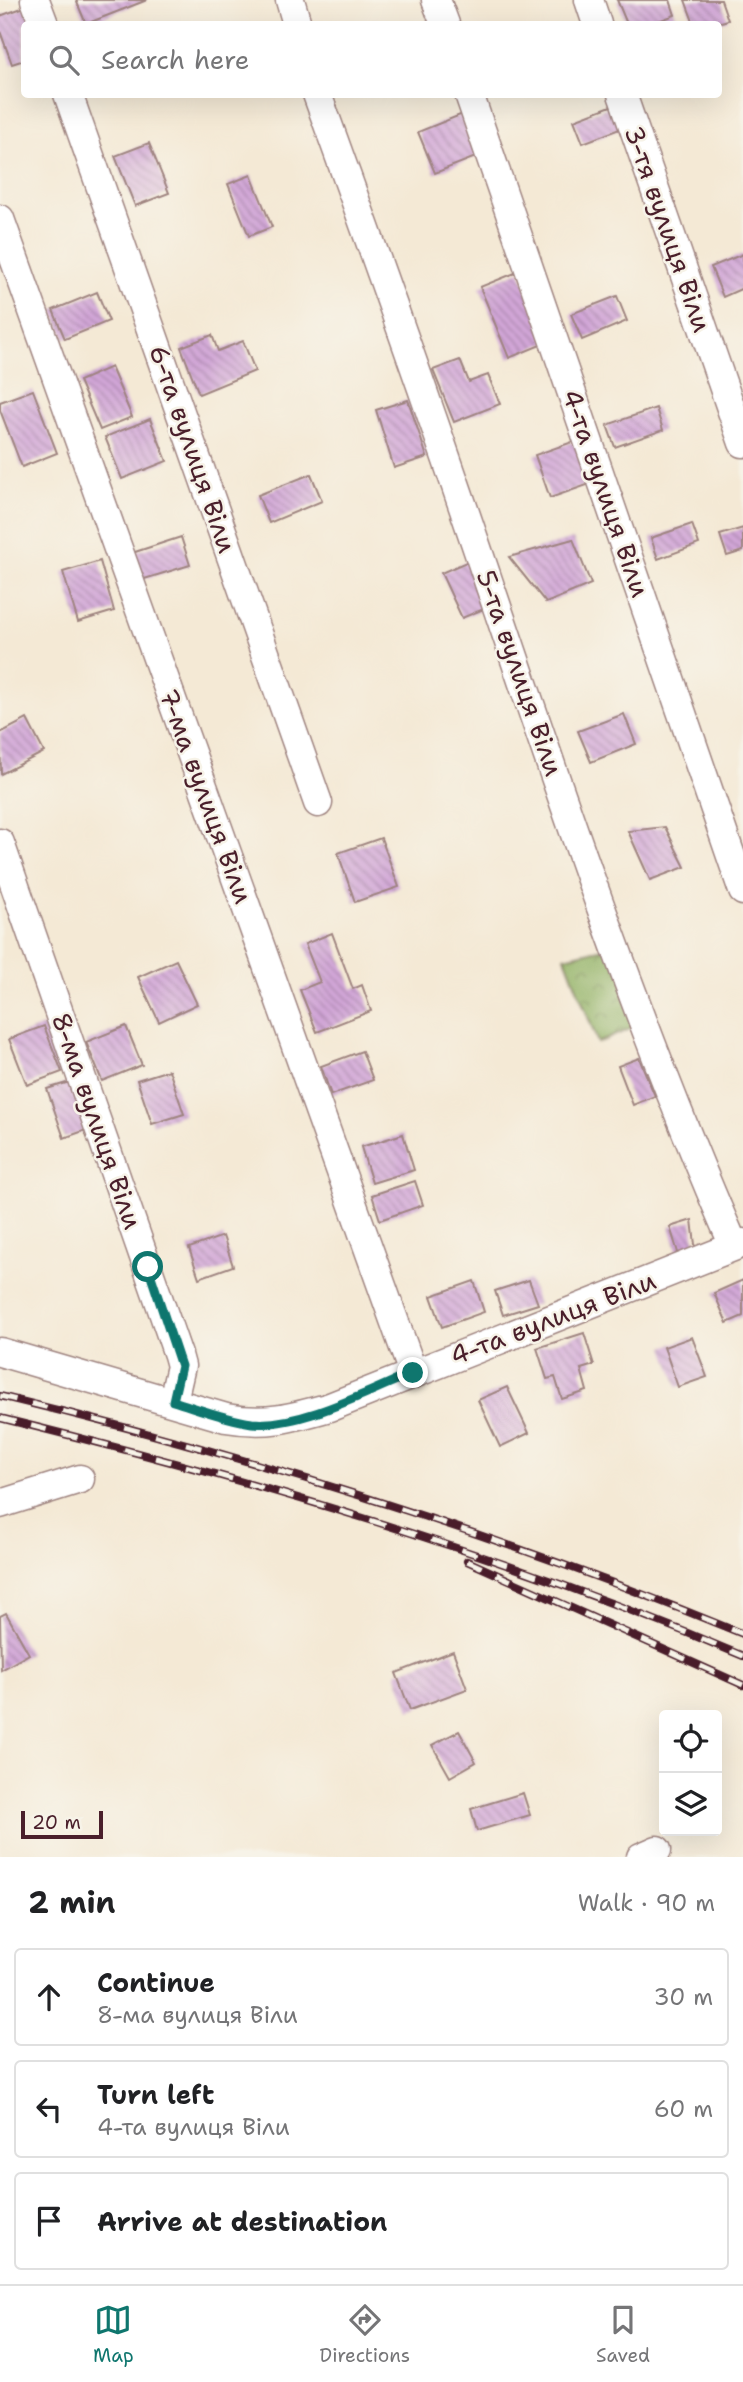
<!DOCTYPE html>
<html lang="en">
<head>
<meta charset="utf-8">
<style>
	body { margin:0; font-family:"Shantell Sans",sans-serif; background:#f6f6f6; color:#202124 }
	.controls { position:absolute; right:21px; bottom:21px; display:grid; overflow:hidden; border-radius:7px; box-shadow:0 7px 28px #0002 }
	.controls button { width:63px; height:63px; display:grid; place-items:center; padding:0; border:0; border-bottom:2px solid #e0e0e0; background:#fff; color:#202124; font:35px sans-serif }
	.scale { position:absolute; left:21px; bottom:18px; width:82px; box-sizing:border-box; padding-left:7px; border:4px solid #4a1f2b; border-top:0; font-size:19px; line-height:24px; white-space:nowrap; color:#4a1f2b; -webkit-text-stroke:5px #f7f3e8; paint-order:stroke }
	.stop { position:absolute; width:21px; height:21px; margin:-16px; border:5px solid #0f766e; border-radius:50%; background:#fff }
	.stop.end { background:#0f766e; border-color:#fff; box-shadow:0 2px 7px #0008 }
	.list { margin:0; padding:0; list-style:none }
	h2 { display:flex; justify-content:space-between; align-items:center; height:91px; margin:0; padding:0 28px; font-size:30px }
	h2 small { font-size:23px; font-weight:400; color:#757577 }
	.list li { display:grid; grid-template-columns:46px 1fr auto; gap:21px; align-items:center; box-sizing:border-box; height:98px; margin:0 14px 14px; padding:0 14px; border:2px solid #e0e0e0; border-radius:7px }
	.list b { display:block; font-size:26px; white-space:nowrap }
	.list p { margin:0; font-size:23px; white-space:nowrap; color:#757577 }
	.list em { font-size:23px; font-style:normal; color:#757577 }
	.icon { flex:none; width:38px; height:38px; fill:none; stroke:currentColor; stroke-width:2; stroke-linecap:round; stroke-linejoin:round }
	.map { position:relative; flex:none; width:743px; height:1857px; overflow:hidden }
	.search { position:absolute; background:#fff; box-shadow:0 7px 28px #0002; left:21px; right:21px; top:21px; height:77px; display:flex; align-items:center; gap:18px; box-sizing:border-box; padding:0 24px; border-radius:7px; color:#757577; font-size:26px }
	.sheet { height:427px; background:#fff }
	nav { display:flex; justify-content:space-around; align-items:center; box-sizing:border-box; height:98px; border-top:2px solid #e0e0e0; background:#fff; font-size:19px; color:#757577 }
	nav a { display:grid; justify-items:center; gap:4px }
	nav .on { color:#0f766e }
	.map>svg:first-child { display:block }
</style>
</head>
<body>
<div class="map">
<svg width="743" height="1857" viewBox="0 0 743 1857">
	<defs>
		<pattern id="forest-crowns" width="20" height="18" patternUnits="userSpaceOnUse" patternTransform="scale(1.75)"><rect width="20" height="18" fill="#93b266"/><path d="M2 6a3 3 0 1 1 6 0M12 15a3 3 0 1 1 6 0" fill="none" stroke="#7a9054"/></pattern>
		<pattern id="building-back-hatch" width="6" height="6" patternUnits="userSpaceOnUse" patternTransform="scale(1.75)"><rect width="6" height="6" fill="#d1a6d7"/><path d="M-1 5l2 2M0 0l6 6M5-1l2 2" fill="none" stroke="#ac87af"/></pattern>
	</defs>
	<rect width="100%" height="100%" fill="#f7f3e8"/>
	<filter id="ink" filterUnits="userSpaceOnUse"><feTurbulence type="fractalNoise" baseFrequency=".0143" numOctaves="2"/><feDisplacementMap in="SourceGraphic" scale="14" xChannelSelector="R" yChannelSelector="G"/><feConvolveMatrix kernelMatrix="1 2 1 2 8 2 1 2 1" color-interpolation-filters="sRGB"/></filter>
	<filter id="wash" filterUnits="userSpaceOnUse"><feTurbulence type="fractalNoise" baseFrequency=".00686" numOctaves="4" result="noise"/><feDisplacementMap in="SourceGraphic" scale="28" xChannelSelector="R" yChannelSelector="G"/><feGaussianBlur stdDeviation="1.57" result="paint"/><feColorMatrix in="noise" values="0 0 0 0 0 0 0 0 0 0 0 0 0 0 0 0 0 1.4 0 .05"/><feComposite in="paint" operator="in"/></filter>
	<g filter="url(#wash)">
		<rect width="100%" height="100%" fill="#f4e9d5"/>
		<!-- forest -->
		<path fill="url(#forest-crowns)" stroke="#6e6848" stroke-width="2" d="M612,946L639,1025L598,1043L565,957Z"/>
		<g id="blocks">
			<!-- building -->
			<g fill="url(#building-back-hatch)">
				<path d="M76,0H147L86,24Z"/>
				<path d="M617,0H670L675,15L650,24H627Z"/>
				<path d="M685,0H721L728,20L714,24H694Z"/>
				<path d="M30,5L37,24H24V60L12,64L0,31V16Z"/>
				<path d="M616,104L625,127L583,143L574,120Z"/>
				<path d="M470,111L486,153L435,173L418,132Z"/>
				<path d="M149,143L169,193L135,206L115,156Z"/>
				<path d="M251,175L272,227L249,236L228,184Z"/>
				<path d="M743,254V288L723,297L711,267Z"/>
				<path d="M520,271L548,342L509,358L480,287Z"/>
				<path d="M97,292L109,321L65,339L53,310Z"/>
				<path d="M617,296L627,321L582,340L571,314Z"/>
				<path d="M212,335L218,351L243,341L255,371L199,394L181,347Z"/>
				<path d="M460,360L469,382L488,375L500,404L454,422L433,370Z"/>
				<path d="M111,367L132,417L100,430L79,381Z"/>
				<path d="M33,390L57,453L22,467L0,410V402Z"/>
				<path d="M408,400L427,457L394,468L376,410Z"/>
				<path d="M656,408L663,430L615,447L607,425Z"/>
				<path d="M150,419L167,461L122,479L105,437Z"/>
				<path d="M578,440L593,483L550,498L535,455Z"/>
				<path d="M311,474L322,501L269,523L258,495Z"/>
				<path d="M692,524L699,544L658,559L651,538Z"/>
				<path d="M743,528V551L727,556L720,535Z"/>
				<path d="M181,537L190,565L141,580L132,553Z"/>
				<path d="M573,539L591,584L546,603L509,557Z"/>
				<path d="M473,559L491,606L462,618L441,573Z"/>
				<path d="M100,561L114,611L78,622L63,572Z"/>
				<path d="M624,714L636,744L591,762L578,731Z"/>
				<path d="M27,719L44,752L1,774L0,733Z"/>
				<path d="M665,827L685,867L650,880L628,831Z"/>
				<path d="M381,838L399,887L355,902L338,853Z"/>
				<path d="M332,933L353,989L362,985L371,1011L317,1032L300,990L320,982L305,944Z"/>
				<path d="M176,960L197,1004L159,1022L138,977Z"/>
				<path d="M44,1026L62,1072L27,1085L9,1039Z"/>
				<path d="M126,1026L142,1065L102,1081L86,1042Z"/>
				<path d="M362,1051L373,1080L331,1095L321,1066Z"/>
				<path d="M639,1058L655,1096L633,1105L618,1066Z"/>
				<path d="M169,1070L184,1114L152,1124L137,1080Z"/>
				<path d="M76,1080L92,1128L64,1138L47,1089Z"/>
				<path d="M403,1134L414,1170L372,1183L361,1147Z"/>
				<path d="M415,1181L423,1205L380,1220L372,1195Z"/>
				<path d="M692,1220L696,1253L680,1259L670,1227Z"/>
				<path d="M223,1236L233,1266L199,1278L189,1248Z"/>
				<path d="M529,1280L538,1304L503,1315L495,1291Z"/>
				<path d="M743,1280V1316L727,1323L714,1293Z"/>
				<path d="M474,1281L484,1312L442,1327L431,1296Z"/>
				<path d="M584,1333L594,1365L581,1369L587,1391L562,1399L555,1377L547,1379L537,1348Z"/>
				<path d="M692,1337L707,1377L678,1387L664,1347Z"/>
				<path d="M507,1387L529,1433L500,1447L478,1400Z"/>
				<path d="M6,1613L29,1654L1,1670L0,1616Z"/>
				<path d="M453,1651L467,1689L410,1710L396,1673Z"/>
				<path d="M459,1731L476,1762L450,1777L432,1745Z"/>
				<path d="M523,1793L530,1815L477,1831L471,1809Z"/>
			</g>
		</g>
	</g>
	<g filter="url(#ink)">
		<use href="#blocks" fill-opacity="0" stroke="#9f8480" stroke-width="2"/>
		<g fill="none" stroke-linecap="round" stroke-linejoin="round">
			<!-- minor casing -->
			<g stroke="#9f8480" stroke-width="31">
				<g id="minor">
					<path d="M35,0L44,24"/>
					<path d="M290,0L297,24"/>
					<path d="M436,0L445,24"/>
					<path d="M589,0L597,24"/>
					<path d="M68,94L318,803"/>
					<path d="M317,94C371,243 424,392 475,542C555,778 634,1017 734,1246"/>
					<path d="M469,94L743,891"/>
					<path d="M622,94L743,443"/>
					<path d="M0,219L413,1373"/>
					<path d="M0,843L178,1355L181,1366L173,1401"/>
					<path d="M0,1352L226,1418C267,1425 291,1418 330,1407L743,1243"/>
					<path d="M0,1504L80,1479"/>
					<path d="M641,1857L657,1850"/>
				</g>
			</g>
			<!-- minor -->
			<use href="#minor" stroke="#fff" stroke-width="28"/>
			<!-- rail casing -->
			<g stroke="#4a1f2b" stroke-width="8">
				<g id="rail">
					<path d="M0,1396C252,1456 503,1536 743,1634"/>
					<path d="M0,1418C253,1480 503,1554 743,1656"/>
					<path d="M467,1561L743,1685"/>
				</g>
			</g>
			<!-- rail -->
			<use href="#rail" stroke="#f7f3e8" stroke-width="5" stroke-dasharray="16" stroke-linecap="butt"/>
		</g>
	</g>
	<g fill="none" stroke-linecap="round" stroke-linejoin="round" filter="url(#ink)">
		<!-- route -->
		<path stroke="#0f766e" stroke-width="9" d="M148,1267L181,1366L173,1401C199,1409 225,1419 252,1423C300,1428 369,1391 413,1373"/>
	</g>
	<g text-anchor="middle" stroke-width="5" stroke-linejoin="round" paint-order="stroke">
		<!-- street labels -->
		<g font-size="26" fill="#4a1f2b" stroke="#f7f3e8">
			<text transform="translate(668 229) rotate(71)" y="9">3-тя вулиця Віли</text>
			<text transform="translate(193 449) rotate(71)" y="9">6-та вулиця Віли</text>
			<text transform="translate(606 493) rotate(71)" y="9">4-та вулиця Віли</text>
			<text transform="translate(520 673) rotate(71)" y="9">5-та вулиця Віли</text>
			<text transform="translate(206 796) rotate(70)" y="9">7-ма вулиця Віли</text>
			<text transform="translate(97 1121) rotate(71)" y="9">8-ма вулиця Віли</text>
			<text transform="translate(553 1318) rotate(-21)" y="9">4-та вулиця Віли</text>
		</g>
	</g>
</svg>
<div class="controls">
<button><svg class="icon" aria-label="locate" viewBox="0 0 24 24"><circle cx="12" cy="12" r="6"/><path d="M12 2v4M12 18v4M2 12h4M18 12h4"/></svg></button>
<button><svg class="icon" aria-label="layers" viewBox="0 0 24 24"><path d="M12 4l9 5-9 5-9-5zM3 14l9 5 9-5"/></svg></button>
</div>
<div class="scale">20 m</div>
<div class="stop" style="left:148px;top:1267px"></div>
<div class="stop end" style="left:413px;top:1373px"></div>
<div class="search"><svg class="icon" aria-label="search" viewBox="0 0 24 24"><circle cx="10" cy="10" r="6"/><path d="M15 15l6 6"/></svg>Search here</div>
</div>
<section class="sheet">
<h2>2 min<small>Walk · 90 m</small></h2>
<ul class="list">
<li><svg class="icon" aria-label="ahead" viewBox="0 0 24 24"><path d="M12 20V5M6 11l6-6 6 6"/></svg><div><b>Continue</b><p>8-ма вулиця Віли</p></div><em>30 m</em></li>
<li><svg class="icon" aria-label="left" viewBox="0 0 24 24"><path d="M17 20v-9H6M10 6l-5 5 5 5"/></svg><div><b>Turn left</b><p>4-та вулиця Віли</p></div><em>60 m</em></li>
<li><svg class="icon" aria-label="arrive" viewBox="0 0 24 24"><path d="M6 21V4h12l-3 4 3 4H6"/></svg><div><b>Arrive at destination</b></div></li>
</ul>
</section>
<nav>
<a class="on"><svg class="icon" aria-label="map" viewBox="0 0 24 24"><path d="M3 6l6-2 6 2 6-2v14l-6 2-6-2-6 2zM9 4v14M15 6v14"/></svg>Map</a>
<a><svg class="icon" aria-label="directions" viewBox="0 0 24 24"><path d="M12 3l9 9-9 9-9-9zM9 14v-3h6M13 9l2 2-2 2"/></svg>Directions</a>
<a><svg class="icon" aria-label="saved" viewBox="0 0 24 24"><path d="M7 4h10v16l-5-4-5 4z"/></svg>Saved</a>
</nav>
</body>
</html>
